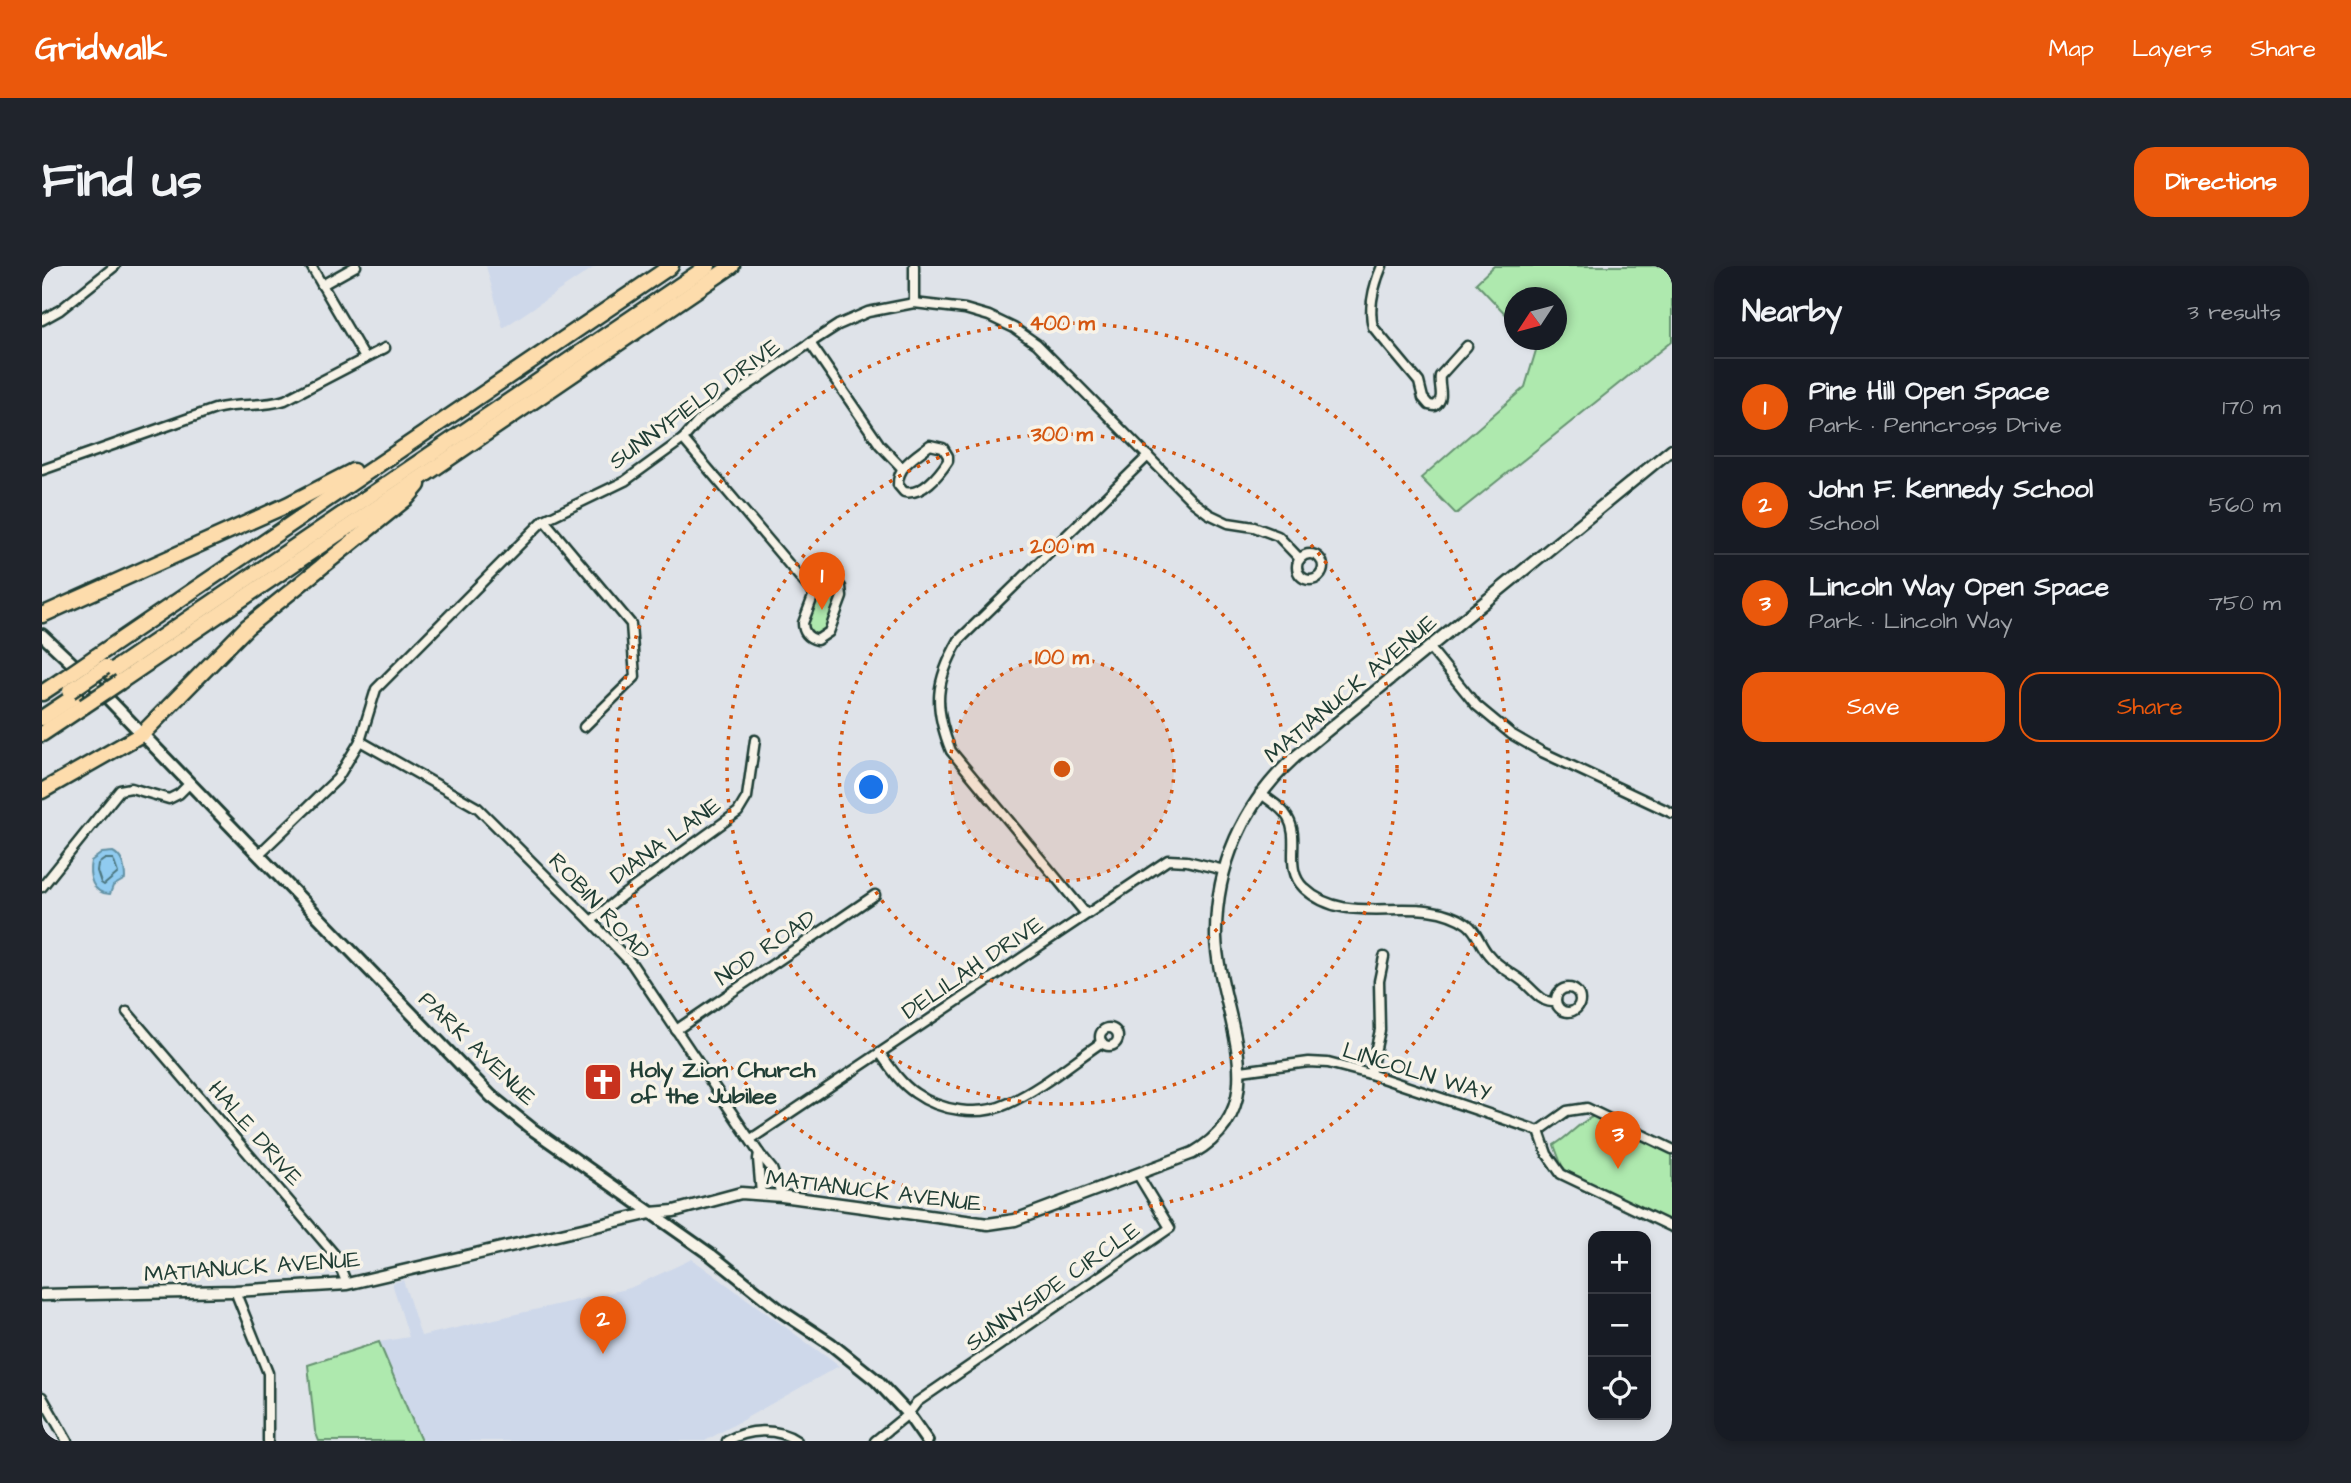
<!DOCTYPE html>
<html lang="en">
<head>
<meta charset="utf-8">
<style>
	body { margin:0; font-family:"Architects Daughter",sans-serif; background:#20242c; color:#f1f3f6 }
	.controls { position:absolute; right:21px; bottom:21px; display:grid; overflow:hidden; border-radius:14px; box-shadow:0 4px 10px #0003 }
	.controls button { width:63px; height:63px; display:grid; place-items:center; padding:0; border:0; border-bottom:2px solid #363941; background:#171b24; color:#f1f3f6; font:35px sans-serif }
	.compass { position:absolute; left:1462px; top:21px; width:63px; height:63px; border-radius:50%; background:#171b24; box-shadow:0 4px 10px #0003; rotate:234deg }
	.you { position:absolute; left:830px; top:522px; width:24px; height:24px; margin:-18px; border:5px solid #fff; border-radius:50%; background:#1a73e8; box-shadow:0 0 0 10px #1a73e833 }
	.badge { display:grid; place-items:center; width:46px; height:46px; border-radius:50%; background:#ea580c; color:#fff; font-size:23px; font-weight:700 }
	.pin { position:absolute; translate:-50% -58px; filter:drop-shadow(0 2px 4px #0008) }
	.pin::after { content:''; position:absolute; top:37px; width:24px; height:21px; background:inherit; clip-path:polygon(0 0,100% 0,50% 100%) }
	.list { margin:0; padding:0; list-style:none }
	h2 { display:flex; justify-content:space-between; align-items:center; height:91px; margin:0; padding:0 28px; font-size:30px }
	h2 small { font-size:23px; font-weight:400; color:#9ea1a6 }
	.list li { display:grid; grid-template-columns:46px 1fr auto; gap:21px; align-items:center; box-sizing:border-box; height:98px; padding:0 28px; border-top:2px solid #363941 }
	.list b { display:block; font-size:26px; white-space:nowrap }
	.list p { margin:0; font-size:23px; white-space:nowrap; color:#9ea1a6 }
	.list em { font-size:23px; font-style:normal; color:#9ea1a6 }
	.actions { display:flex; gap:14px; padding:21px 28px }
	.actions a { flex:1; padding:16px 0; border:2px solid #ea580c; border-radius:21px; text-align:center; font-size:24px; color:#ea580c }
	.actions .main { background:#ea580c; color:#fff }
	.icon { flex:none; width:38px; height:38px; fill:none; stroke:currentColor; stroke-width:2; stroke-linecap:round; stroke-linejoin:round }
	.map { position:relative; flex:none; width:1630px; height:1175px; overflow:hidden; border-radius:21px }
	header { display:flex; align-items:center; gap:42px; box-sizing:border-box; height:98px; padding:0 35px; background:#ea580c; color:#fff }
	header strong { font-size:33px }
	nav { display:flex; gap:38px; margin-inline-start:auto; font-size:24px }
	.intro { display:flex; align-items:center; justify-content:space-between; box-sizing:border-box; height:168px; padding:0 42px }
	h1 { margin:0; font-size:49px }
	.button { padding:18px 32px; border-radius:21px; background:#ea580c; color:#fff; font-size:24px; font-weight:700 }
	main { display:flex; gap:42px; padding:0 42px }
	aside { flex:1; background:#171b24; border-radius:21px; box-shadow:0 4px 10px #0003 }
	.map>svg:first-child { display:block }
</style>
</head>
<body>
<header>
<strong>Gridwalk</strong>
<nav><a>Map</a><a>Layers</a><a>Share</a></nav>
</header>
<div class="intro"><h1>Find us</h1><a class="button">Directions</a></div>
<main>
<div class="map">
<svg width="1630" height="1175" viewBox="0 0 1630 1175">
	<rect width="100%" height="100%" fill="#dfe3e9"/>
	<filter id="ink" filterUnits="userSpaceOnUse"><feTurbulence type="fractalNoise" baseFrequency=".0143" numOctaves="2"/><feDisplacementMap in="SourceGraphic" scale="14" xChannelSelector="R" yChannelSelector="G"/><feConvolveMatrix kernelMatrix="1 2 1 2 8 2 1 2 1" color-interpolation-filters="sRGB"/></filter>
	<g filter="url(#ink)">
		<!-- built -->
		<g fill="#ced8ea">
			<path d="M444,0H554L461,62Z"/>
			<path d="M650,993L797,1100L663,1175H379L337,1076L367,1071L350,1017L361,1014L379,1070L588,1022Z"/>
		</g>
		<!-- green -->
		<g fill="#aee9ae" stroke="#669371" stroke-width="2">
			<path d="M1452,0H1630V75L1414,248L1379,212L1483,121L1495,81L1488,74H1514V32H1472V57L1434,17Z"/>
			<path d="M785,316L792,318L796,323C797,337 788,363 776,370L770,369L765,362C766,347 773,325 785,316Z"/>
			<path d="M1552,850L1630,887V957L1525,906L1520,900L1512,879C1527,871 1536,857 1552,850Z"/>
			<path d="M337,1076L379,1175H277L273,1165L266,1099Z"/>
		</g>
		<!-- water -->
		<path fill="#90cbf0" stroke="#6392a5" stroke-width="2" d="M71,586C81,591 83,603 83,613L71,620L68,628C50,628 46,610 49,595L60,587Z"/>
		<g fill="none" stroke-linecap="round" stroke-linejoin="round">
			<!-- shore -->
			<path stroke="#4c767f" stroke-width="2" d="M63,593H71L76,607L62,619L59,617L55,605L56,598Z"/>
			<!-- minor casing -->
			<g stroke="#1f3d34" stroke-width="13">
				<g id="minor">
					<path d="M269,0L323,92"/>
					<path d="M1340,0C1332,19 1326,41 1331,61L1377,116L1381,132L1387,139L1393,140C1404,132 1396,121 1398,110L1425,80"/>
					<path d="M280,19L314,0"/>
					<path d="M872,37V0"/>
					<path d="M0,54L18,44L73,0"/>
					<path d="M768,77L838,179L860,202"/>
					<path d="M641,173L772,328"/>
					<path d="M888,179L901,182L906,190V195C897,209 880,230 862,226L856,219C855,200 874,190 888,179Z"/>
					<path d="M0,204L173,143C196,136 220,142 243,134L343,82"/>
					<path d="M502,254L589,358L593,411L542,461"/>
					<circle cx="1268" cy="301" r="13"/>
					<path d="M784,313L795,316L799,321L800,331L787,366L775,374C766,372 761,366 761,357L775,320Z"/>
					<path d="M1387,381L1434,439L1469,468L1500,486L1630,547"/>
					<path d="M318,475L436,542L549,655L590,698L717,887L730,903L740,930"/>
					<path d="M1218,527C1228,535 1240,541 1246,552C1259,574 1241,602 1262,622C1307,665 1376,624 1425,658C1435,665 1438,679 1446,688C1455,700 1468,706 1479,714C1487,720 1492,727 1499,732C1504,736 1509,736 1514,736"/>
					<path d="M217,588L295,513L318,475L334,423L502,254L583,215L641,173L660,151L768,77L796,59L826,46L872,37L923,43L947,50L972,62L995,78L1151,236L1167,248L1186,257L1212,261L1236,270L1258,293"/>
					<path d="M0,621L78,524L89,522L127,533L137,528L148,517"/>
					<path d="M1044,648L909,485C891,440 893,416 917,374L1106,190"/>
					<path d="M549,655L581,629L696,546L705,531L713,474"/>
					<circle cx="1526" cy="734" r="12"/>
					<path d="M85,746L293,989L305,1018"/>
					<circle cx="1067" cy="771" r="9"/>
					<path d="M634,764L833,629"/>
					<path d="M838,787C848,801 858,817 873,827C898,845 937,851 965,838C999,823 1029,797 1060,776"/>
					<path d="M1199,805L1267,796L1286,797L1328,808L1497,865"/>
					<path d="M1328,808L1338,764L1337,715L1342,691"/>
					<path d="M1497,865L1505,888L1519,908L1630,961"/>
					<path d="M1497,865L1525,845L1545,842L1630,883"/>
					<path d="M709,873L1126,594L1145,595L1182,604"/>
					<path d="M717,887L716,893L719,928"/>
					<path d="M193,1025L226,1107V1175"/>
					<path d="M0,1131L25,1175"/>
					<path d="M685,1175C706,1163 735,1161 755,1175"/>
					<path d="M833,1175L866,1148L875,1136L1128,962L1096,909"/>
				</g>
			</g>
			<!-- tertiary casing -->
			<g stroke="#1f3d34" stroke-width="15">
				<path id="tertiary" d="M0,1029L193,1025L305,1018L609,947L632,945L699,927L740,930L946,958L973,954L1151,887C1238,838 1176,745 1174,671C1173,601 1201,538 1253,491L1630,183"/>
			</g>
			<!-- secondary casing -->
			<g stroke="#1f3d34" stroke-width="16">
				<path id="secondary" d="M0,369L52,418L449,830L490,863L669,989L739,1045L789,1078L834,1114L866,1148L885,1175"/>
			</g>
			<!-- motorway casing -->
			<g stroke="#1f3d34" stroke-width="19">
				<g id="motorway">
					<path d="M0,349L245,239L311,205"/>
					<path d="M53,391L629,0"/>
					<path d="M68,406L666,0"/>
					<path d="M78,416L690,0"/>
					<path d="M0,427L18,415"/>
					<path d="M0,452L33,430"/>
					<path d="M0,468L42,440"/>
					<path d="M0,525L100,468L205,361L366,231L376,219"/>
				</g>
			</g>
			<!-- minor -->
			<use href="#minor" stroke="#f7f3e8" stroke-width="8"/>
			<!-- tertiary -->
			<use href="#tertiary" stroke="#f7f3e8" stroke-width="10"/>
			<!-- secondary -->
			<use href="#secondary" stroke="#f7f3e8" stroke-width="10"/>
			<!-- motorway -->
			<use href="#motorway" stroke="#fddcac" stroke-width="14"/>
			<!-- motorway-bridge casing -->
			<g stroke="#1f3d34" stroke-width="19" stroke-linecap="butt">
				<g id="motorway-bridge">
					<path d="M18,415L53,391"/>
					<path d="M28,425L63,401"/>
					<path d="M42,440L78,416"/>
				</g>
			</g>
			<!-- motorway-bridge -->
			<use href="#motorway-bridge" stroke="#fddcac" stroke-width="14"/>
		</g>
	</g>
	<!-- distance rings -->
	<circle cx="1020" cy="503" r="112" fill="#d45610" fill-opacity=".12"/>
	<g fill="none" stroke="#d45610" stroke-width="3.5" stroke-dasharray="3.5 7">
		<circle cx="1020" cy="503" r="112"/>
		<circle cx="1020" cy="503" r="223"/>
		<circle cx="1020" cy="503" r="335"/>
		<circle cx="1020" cy="503" r="446"/>
	</g>
	<!-- icons -->
	<defs>
		<g id="church-square" transform="scale(2.0125)"><rect x="-9" y="-9" width="18" height="18" rx="4" fill="#c8321e" stroke="#f7f3e8"/><path d="M-1.2-6h2.4v3.5h3.3v2.4h-3.3V6h-2.4V-.1h-3.3v-2.4h3.3Z" fill="#fff"/></g>
	</defs>
	<g fill-rule="evenodd">
		<use href="#church-square" x="561" y="816"/>
	</g>
	<g text-anchor="middle" stroke-width="7" stroke-linejoin="round" paint-order="stroke">
		<!-- street labels -->
		<g font-size="23" fill="#1f3d34" stroke="#f7f3e8">
			<text transform="translate(652 137) rotate(-36)" y="8">SUNNYFIELD DRIVE</text>
			<text transform="translate(1308 422) rotate(-40)" y="8">MATIANUCK AVENUE</text>
			<text transform="translate(623 574) rotate(-36)" y="8">DIANA LANE</text>
			<text transform="translate(558 640) rotate(47)" y="8">ROBIN ROAD</text>
			<text transform="translate(723 681) rotate(-34)" y="8">NOD ROAD</text>
			<text transform="translate(930 701) rotate(-34)" y="8">DELILAH DRIVE</text>
			<text transform="translate(436 782) rotate(44)" y="8">PARK AVENUE</text>
			<text transform="translate(1375 805) rotate(17)" y="8">LINCOLN WAY</text>
			<text transform="translate(214 867) rotate(49)" y="8">HALE DRIVE</text>
			<text transform="translate(832 924) rotate(7)" y="8">MATIANUCK AVENUE</text>
			<text transform="translate(210 1000) rotate(-4)" y="8">MATIANUCK AVENUE</text>
			<text transform="translate(1010 1020) rotate(-35)" y="8">SUNNYSIDE CIRCLE</text>
		</g>
		<!-- poi labels -->
		<g font-size="23" font-weight="bold" fill="#1f3d34" stroke="#f7f3e8" text-anchor="start">
			<text x="588" y="811">Holy Zion Church<tspan x="588" dy="26">of the Jubilee</tspan></text>
		</g>
	</g>
	<circle cx="1020" cy="503" r="10" fill="#d45610" stroke="#f7f3e8" stroke-width="3.5"/>
	<g font-size="21" text-anchor="middle" font-weight="bold" fill="#d45610" stroke="#f7f3e8" stroke-width="7" stroke-linejoin="round" paint-order="stroke">
		<text x="1020" y="64">400 m</text>
		<text x="1020" y="175">300 m</text>
		<text x="1020" y="287">200 m</text>
		<text x="1020" y="398">100 m</text>
	</g>
</svg>
<div class="controls">
<button>+</button>
<button>−</button>
<button><svg class="icon" aria-label="locate" viewBox="0 0 24 24"><circle cx="12" cy="12" r="6"/><path d="M12 2v4M12 18v4M2 12h4M18 12h4"/></svg></button>
</div>
<svg class="compass" viewBox="-18 -18 36 36"><path d="M0-13l5 13h-10z" fill="#e53935"/><path d="M0 13l5-13h-10z" fill="#9ea1a6"/></svg>
<div class="you"></div>
<div class="pin badge" style="left:780px;top:344px">1</div>
<div class="pin badge" style="left:561px;top:1088px">2</div>
<div class="pin badge" style="left:1576px;top:903px">3</div>
</div>
<aside>
<h2>Nearby<small>3 results</small></h2>
<ul class="list">
<li><span class="badge">1</span><div><b>Pine Hill Open Space</b><p>Park · Penncross Drive</p></div><em>170 m</em></li>
<li><span class="badge">2</span><div><b>John F. Kennedy School</b><p>School</p></div><em>560 m</em></li>
<li><span class="badge">3</span><div><b>Lincoln Way Open Space</b><p>Park · Lincoln Way</p></div><em>750 m</em></li>
</ul>
<div class="actions"><a class="main">Save</a><a>Share</a></div>
</aside>
</main>
</body>
</html>
